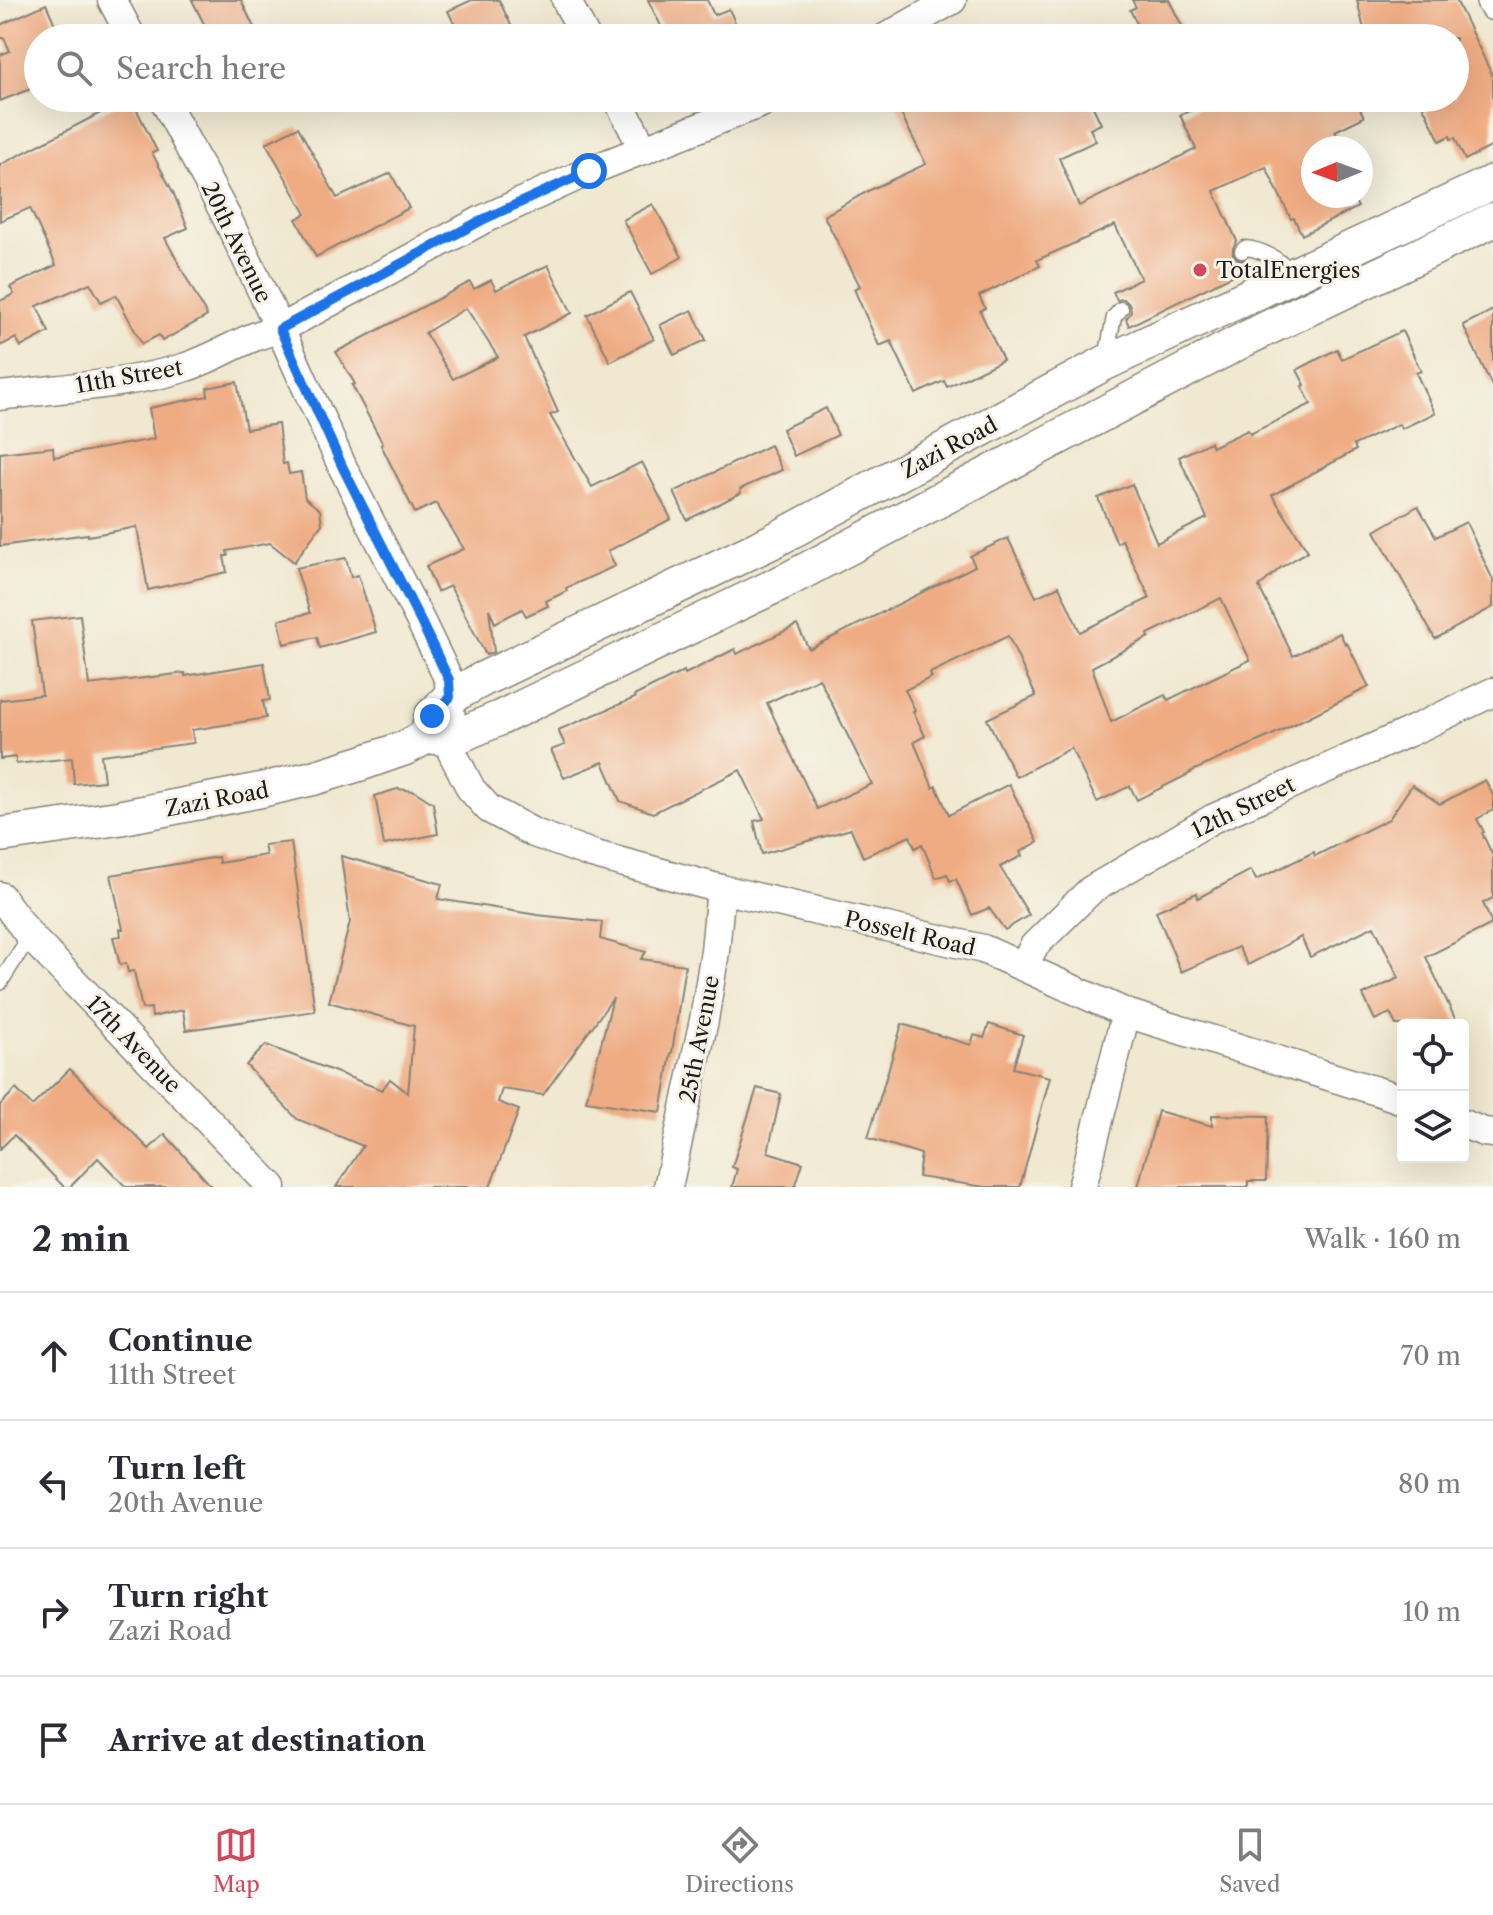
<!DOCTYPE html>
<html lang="en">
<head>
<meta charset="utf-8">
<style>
	body { margin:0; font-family:"Libre Caslon Text",serif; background:#f7f7f7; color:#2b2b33 }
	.controls { position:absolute; right:24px; bottom:24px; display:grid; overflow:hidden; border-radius:8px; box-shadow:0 8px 32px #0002 }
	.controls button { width:72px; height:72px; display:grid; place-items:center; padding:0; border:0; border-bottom:2px solid #e1e1e2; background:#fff; color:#2b2b33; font:40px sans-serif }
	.compass { position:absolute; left:1301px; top:136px; width:72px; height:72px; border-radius:50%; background:#fff; box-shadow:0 8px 32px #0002; rotate:269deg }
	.stop { position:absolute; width:24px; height:24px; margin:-18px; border:6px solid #1a73e8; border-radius:50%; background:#fff }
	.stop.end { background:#1a73e8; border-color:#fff; box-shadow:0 2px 8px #0008 }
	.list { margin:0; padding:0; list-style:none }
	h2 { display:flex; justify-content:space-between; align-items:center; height:104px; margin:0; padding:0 32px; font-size:34px }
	h2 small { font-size:26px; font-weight:400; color:#7c7c81 }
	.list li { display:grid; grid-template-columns:52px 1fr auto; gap:24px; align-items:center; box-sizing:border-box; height:128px; padding:0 32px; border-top:2px solid #e1e1e2 }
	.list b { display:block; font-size:30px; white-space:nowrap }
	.list p { margin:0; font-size:26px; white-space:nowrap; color:#7c7c81 }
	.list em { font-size:26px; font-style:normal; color:#7c7c81 }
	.icon { flex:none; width:44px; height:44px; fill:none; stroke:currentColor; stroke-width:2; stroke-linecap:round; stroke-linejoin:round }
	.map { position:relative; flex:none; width:1493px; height:1187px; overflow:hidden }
	.search { position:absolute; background:#fff; box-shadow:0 8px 32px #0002; left:24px; right:24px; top:24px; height:88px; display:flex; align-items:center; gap:20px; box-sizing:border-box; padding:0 28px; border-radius:44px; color:#7c7c81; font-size:30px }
	.sheet { height:616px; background:#fff }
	nav { display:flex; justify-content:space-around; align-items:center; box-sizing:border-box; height:112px; border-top:2px solid #e1e1e2; background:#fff; font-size:22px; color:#7c7c81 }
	nav a { display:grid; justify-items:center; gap:4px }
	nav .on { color:#d1495b }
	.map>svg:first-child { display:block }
</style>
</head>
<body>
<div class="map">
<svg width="1493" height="1187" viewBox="0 0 1493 1187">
	<rect width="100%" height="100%" fill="#f7f3e8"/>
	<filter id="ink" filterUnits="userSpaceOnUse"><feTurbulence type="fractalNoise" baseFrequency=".0125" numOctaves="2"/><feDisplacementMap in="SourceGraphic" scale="16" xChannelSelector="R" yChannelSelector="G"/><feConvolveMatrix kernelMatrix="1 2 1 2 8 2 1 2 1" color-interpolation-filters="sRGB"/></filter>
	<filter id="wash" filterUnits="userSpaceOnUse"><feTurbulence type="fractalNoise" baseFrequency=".006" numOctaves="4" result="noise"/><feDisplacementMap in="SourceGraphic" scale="32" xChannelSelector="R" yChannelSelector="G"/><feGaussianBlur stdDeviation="1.8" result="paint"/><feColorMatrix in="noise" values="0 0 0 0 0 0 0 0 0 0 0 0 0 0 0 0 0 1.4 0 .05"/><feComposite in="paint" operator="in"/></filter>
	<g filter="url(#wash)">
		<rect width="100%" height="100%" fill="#f0e8d0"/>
		<g id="blocks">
			<!-- building -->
			<g fill="#efac83" fill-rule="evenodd">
				<path d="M192,0H241L259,38H211Z"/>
				<path d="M472,0H499L517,38H461L448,11Z"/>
				<path d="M648,0H707L714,15L729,9L742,38H667Z"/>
				<path d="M1132,0H1169L1188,38H1144L1130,10L1136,7Z"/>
				<path d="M1357,0H1456L1493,77V146L1465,160L1455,138L1451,139L1450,136L1440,141L1419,98H1455V38H1366Z"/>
				<path d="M46,4L61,38H38V86L0,101V55L10,51L4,38H0V25Z"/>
				<path d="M129,98H131L157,151L152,153L173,192L188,228L165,238L207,316L162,341L159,335L142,344L116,295L101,302L90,283L37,306L49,332L21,347L16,338L0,346V301L14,294L10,287L56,265L30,208L0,221V165Z"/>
				<path d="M893,98H1089L1101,124L1090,129L1096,141L1059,158L1079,206L1196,149L1180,115L1220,98H1355L1364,117L1335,131L1344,148H1313V196H1352L1358,207L1302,235L1294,218L1291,219L1266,167L1214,191L1237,241L1233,248V254L1239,260H1246L1250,267L1129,326L1126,319L1131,312L1130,305L1124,299L1117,300L1113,292L1141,279L1115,225L1037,260L1040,266L979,296L985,308L980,311L1003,360L947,387L944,381L916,394L891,341L879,346L854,289L860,286L824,216L870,190L926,164Z"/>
				<path d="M298,127L337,198L391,173L409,208L316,257L296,219L306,214L266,143Z"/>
				<path d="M653,204L682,257L652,274L623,220Z"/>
				<path d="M548,265L572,313L524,337L558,412L550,415L592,487L642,462L671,519L608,551L615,566L566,588L567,591L546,601L548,606L526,616L522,609L495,623L489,609L494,652L486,655L450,586L437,592L426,566L464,549L436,503L415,513L381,445L383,444L352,385L355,384L336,352L470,282L474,289L491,280L496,290ZM466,308L498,357L453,379L425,333Z"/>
				<path d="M630,292L654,339L610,362L587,315Z"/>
				<path d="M692,310L706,340L674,355L660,325Z"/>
				<path d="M1493,310V388L1463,325Z"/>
				<path d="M1402,331L1421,371L1416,373L1435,413L1401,429L1399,424L1354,445L1356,450L1272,495L1308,551L1280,568L1259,587L1293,656L1340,633L1345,644L1347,643L1369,687L1270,736L1190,772L1191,773L1137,800L1130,786L1097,802L1071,748L1016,777L987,719L1036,696L1008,636L930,673L932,677L905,690L915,710L913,711L925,736L914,742L933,788L936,786L949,815L1009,784L1038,842L1020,852L1022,856L1000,867L1029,915L1005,930L989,908L972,915L956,879L950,881L947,874L936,878L922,844L915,848L910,836L863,857L851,829L762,854L754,821L764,819L740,770L653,813L620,801L603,762L564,778L551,750L565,745L558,730L635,698L634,696L684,671L685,674L735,649L737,654L797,625L809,649L975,566L970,556L1008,538L1036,597L1059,586L1080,632L1150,598L1122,540L1117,543L1098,498L1132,484L1157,543L1207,518L1179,457L1210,442L1212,447L1248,430L1250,434L1311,404L1302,386L1305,385L1297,370L1337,349L1342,359ZM1221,598L1250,660L1168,700L1165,695L1111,722L1092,667L1149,637L1148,634ZM819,678L872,784L817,809L767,703Z"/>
				<path d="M237,382L246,429L278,424L283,464L287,463L289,474L301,472L305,498L320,510L322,524L294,562L270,543L227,551L228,556H224L227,572L148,590L137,527L88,536V534L0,546V453L53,447L54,457L154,439L149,408L208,396L207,388Z"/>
				<path d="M826,408L838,435L794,456L782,429Z"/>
				<path d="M770,445L782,470L740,489L741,493L687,520L674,492Z"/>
				<path d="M1418,506L1436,537L1466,522L1493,580V607L1435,639L1375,531Z"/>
				<path d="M346,558L351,577L358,575L376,632L320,648L317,637L284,644L279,620L310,613L296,568Z"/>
				<path d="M80,615L89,685L185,673V676L264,663L270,700L263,701L266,718L192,730L194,743L101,755L104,781L74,784L72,758L16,764V757L0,759V700L42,695L32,621Z"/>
				<path d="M1485,780L1493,795V810L1477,819L1484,832L1482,833L1493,856V898L1483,903L1492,924L1426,957L1458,1025H1396L1390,1013L1375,1020L1363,995L1399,978L1374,926L1310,957L1301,937L1248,965L1238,947L1181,972L1156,911L1197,893L1198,898L1251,870L1256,880L1314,852L1315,856L1389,819L1412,785L1440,804Z"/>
				<path d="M397,789L414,791L433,803L438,834L384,845L375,796Z"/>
				<path d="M291,842L315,1011L186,1030L183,1010L152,1017L151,1008L142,1009L134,971L128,972L126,963L120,965L113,937L121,936L120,929H123L111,875L218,857L219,863L266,855L264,845Z"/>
				<path d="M341,856L442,884L438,899L537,915L602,922L600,939L646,952L641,959L685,965L672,1053H671L661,1112L586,1101L613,998L543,1095L502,1089L498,1102L519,1110L490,1187H336L363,1146L297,1119L246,1065L266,1045L382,1090L390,1079L408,1093L414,1026L329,1002L350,922Z"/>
				<path d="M902,1024L971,1045L974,1035L984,1038L989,1024L1023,1035L1013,1068L1050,1077L1020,1187H985L918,1177L921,1154L868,1138Z"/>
				<path d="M70,1069L149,1149L165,1134L212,1187H126L98,1158L70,1187H64L14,1135L0,1149V1105L16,1089L32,1106Z"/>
				<path d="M757,1088L781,1094L768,1152L803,1163L795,1187H732L737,1169L732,1167Z"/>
				<path d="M1158,1111L1212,1126V1115L1268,1116L1266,1181H1248V1187H1138Z"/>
			</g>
		</g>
	</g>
	<g filter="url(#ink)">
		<use href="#blocks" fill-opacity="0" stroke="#868276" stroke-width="2"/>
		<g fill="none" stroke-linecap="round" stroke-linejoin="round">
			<!-- service casing -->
			<g stroke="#868276" stroke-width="17">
				<g id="service">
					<path d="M1242,251L1245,248C1266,250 1279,261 1295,273"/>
					<path d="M1106,358L1114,317L1121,309"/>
					<path d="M0,983L30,936"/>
				</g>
			</g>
			<!-- minor casing -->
			<g stroke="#868276" stroke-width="31">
				<g id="minor">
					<path d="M112,0L132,38"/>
					<path d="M566,0L586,38"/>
					<path d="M1490,0L1493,6"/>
					<path d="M885,38L952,0"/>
					<path d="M163,98L226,216L280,329L343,468L421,622L449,680L452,752L471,789L489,809L534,833L592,854L721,889L983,949L1126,1013L1383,1093L1403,1100"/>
					<path d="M617,98L644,150"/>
					<path d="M0,396C58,388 128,385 183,368C217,358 245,336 280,329L482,220L589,171L774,98"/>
					<path d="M0,896L30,936L272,1187"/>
					<path d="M1024,966L1034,946L1091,890L1212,819L1407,733L1493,692"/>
					<path d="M1463,1124L1484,1132L1493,1133"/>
					<path d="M668,1187L704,1020L715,951L721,889"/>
					<path d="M1082,1187L1126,1013"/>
				</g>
			</g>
			<!-- tertiary casing -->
			<g stroke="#868276" stroke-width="37">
				<g id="tertiary">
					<path d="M427,736L432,716L450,697L483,679L771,542L1105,363L1493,182"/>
					<path d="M0,835L118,818L261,790L313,778L362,763L405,748L427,736L451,739L500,718L787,580L1249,337L1493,220"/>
				</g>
			</g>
			<!-- service -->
			<use href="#service" stroke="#fff" stroke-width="14"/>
			<!-- minor -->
			<use href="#minor" stroke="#fff" stroke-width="28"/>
			<!-- tertiary -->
			<use href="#tertiary" stroke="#fff" stroke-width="34"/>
		</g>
	</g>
	<g fill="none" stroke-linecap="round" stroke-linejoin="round" filter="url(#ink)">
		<!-- route -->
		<path stroke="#1a73e8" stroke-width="10" d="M432,716L450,697L449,680L421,622L343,468L280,329L482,220L589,171"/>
	</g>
	<!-- markers -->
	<circle fill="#d1495b" stroke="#f7f3e8" stroke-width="3" cx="1200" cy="270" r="8"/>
	<g text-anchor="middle" stroke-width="6" stroke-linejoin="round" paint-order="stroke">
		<!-- street labels -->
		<g font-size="22" fill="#1c1c1c" stroke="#f7f3e8">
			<text transform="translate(237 242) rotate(64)" y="8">20th Avenue</text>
			<text transform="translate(129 376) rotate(-10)" y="8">11th Street</text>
			<text transform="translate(949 447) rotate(-28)" y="8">Zazi Road</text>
			<text transform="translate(217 799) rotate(-11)" y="8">Zazi Road</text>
			<text transform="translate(1243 807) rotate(-26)" y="8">12th Street</text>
			<text transform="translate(910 933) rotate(13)" y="8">Posselt Road</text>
			<text transform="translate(699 1039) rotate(-79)" y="8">25th Avenue</text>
			<text transform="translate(134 1044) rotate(46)" y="8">17th Avenue</text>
		</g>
		<!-- poi labels -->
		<g font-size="22" fill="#1c1c1c" stroke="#f7f3e8" text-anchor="start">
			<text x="1216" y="278">TotalEnergies</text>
		</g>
	</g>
</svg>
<div class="controls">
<button><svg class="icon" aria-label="locate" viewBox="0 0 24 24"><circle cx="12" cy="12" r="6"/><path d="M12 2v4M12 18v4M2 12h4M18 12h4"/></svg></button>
<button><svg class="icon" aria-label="layers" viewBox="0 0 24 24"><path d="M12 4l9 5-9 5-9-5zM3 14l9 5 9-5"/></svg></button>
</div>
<svg class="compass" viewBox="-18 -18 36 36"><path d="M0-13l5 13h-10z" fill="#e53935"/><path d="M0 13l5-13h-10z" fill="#7c7c81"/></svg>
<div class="stop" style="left:589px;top:171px"></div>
<div class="stop end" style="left:432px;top:716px"></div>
<div class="search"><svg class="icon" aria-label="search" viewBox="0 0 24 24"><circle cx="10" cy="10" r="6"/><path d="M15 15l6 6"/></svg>Search here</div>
</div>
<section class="sheet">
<h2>2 min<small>Walk · 160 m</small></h2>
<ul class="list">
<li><svg class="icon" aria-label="ahead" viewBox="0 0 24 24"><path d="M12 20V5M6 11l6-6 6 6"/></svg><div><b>Continue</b><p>11th Street</p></div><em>70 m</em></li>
<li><svg class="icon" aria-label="left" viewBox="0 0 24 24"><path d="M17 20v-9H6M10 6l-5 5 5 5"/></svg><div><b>Turn left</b><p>20th Avenue</p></div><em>80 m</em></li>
<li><svg class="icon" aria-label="right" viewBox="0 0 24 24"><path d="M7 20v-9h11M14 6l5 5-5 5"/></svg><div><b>Turn right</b><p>Zazi Road</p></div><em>10 m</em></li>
<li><svg class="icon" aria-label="arrive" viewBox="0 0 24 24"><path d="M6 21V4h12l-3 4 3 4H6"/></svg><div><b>Arrive at destination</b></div></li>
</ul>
</section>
<nav>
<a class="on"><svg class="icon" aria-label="map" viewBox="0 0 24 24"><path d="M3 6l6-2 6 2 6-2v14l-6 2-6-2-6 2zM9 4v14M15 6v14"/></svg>Map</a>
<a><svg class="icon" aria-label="directions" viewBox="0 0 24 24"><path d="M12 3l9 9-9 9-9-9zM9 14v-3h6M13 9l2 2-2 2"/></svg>Directions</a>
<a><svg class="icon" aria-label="saved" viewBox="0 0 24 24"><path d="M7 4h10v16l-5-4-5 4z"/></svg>Saved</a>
</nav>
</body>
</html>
